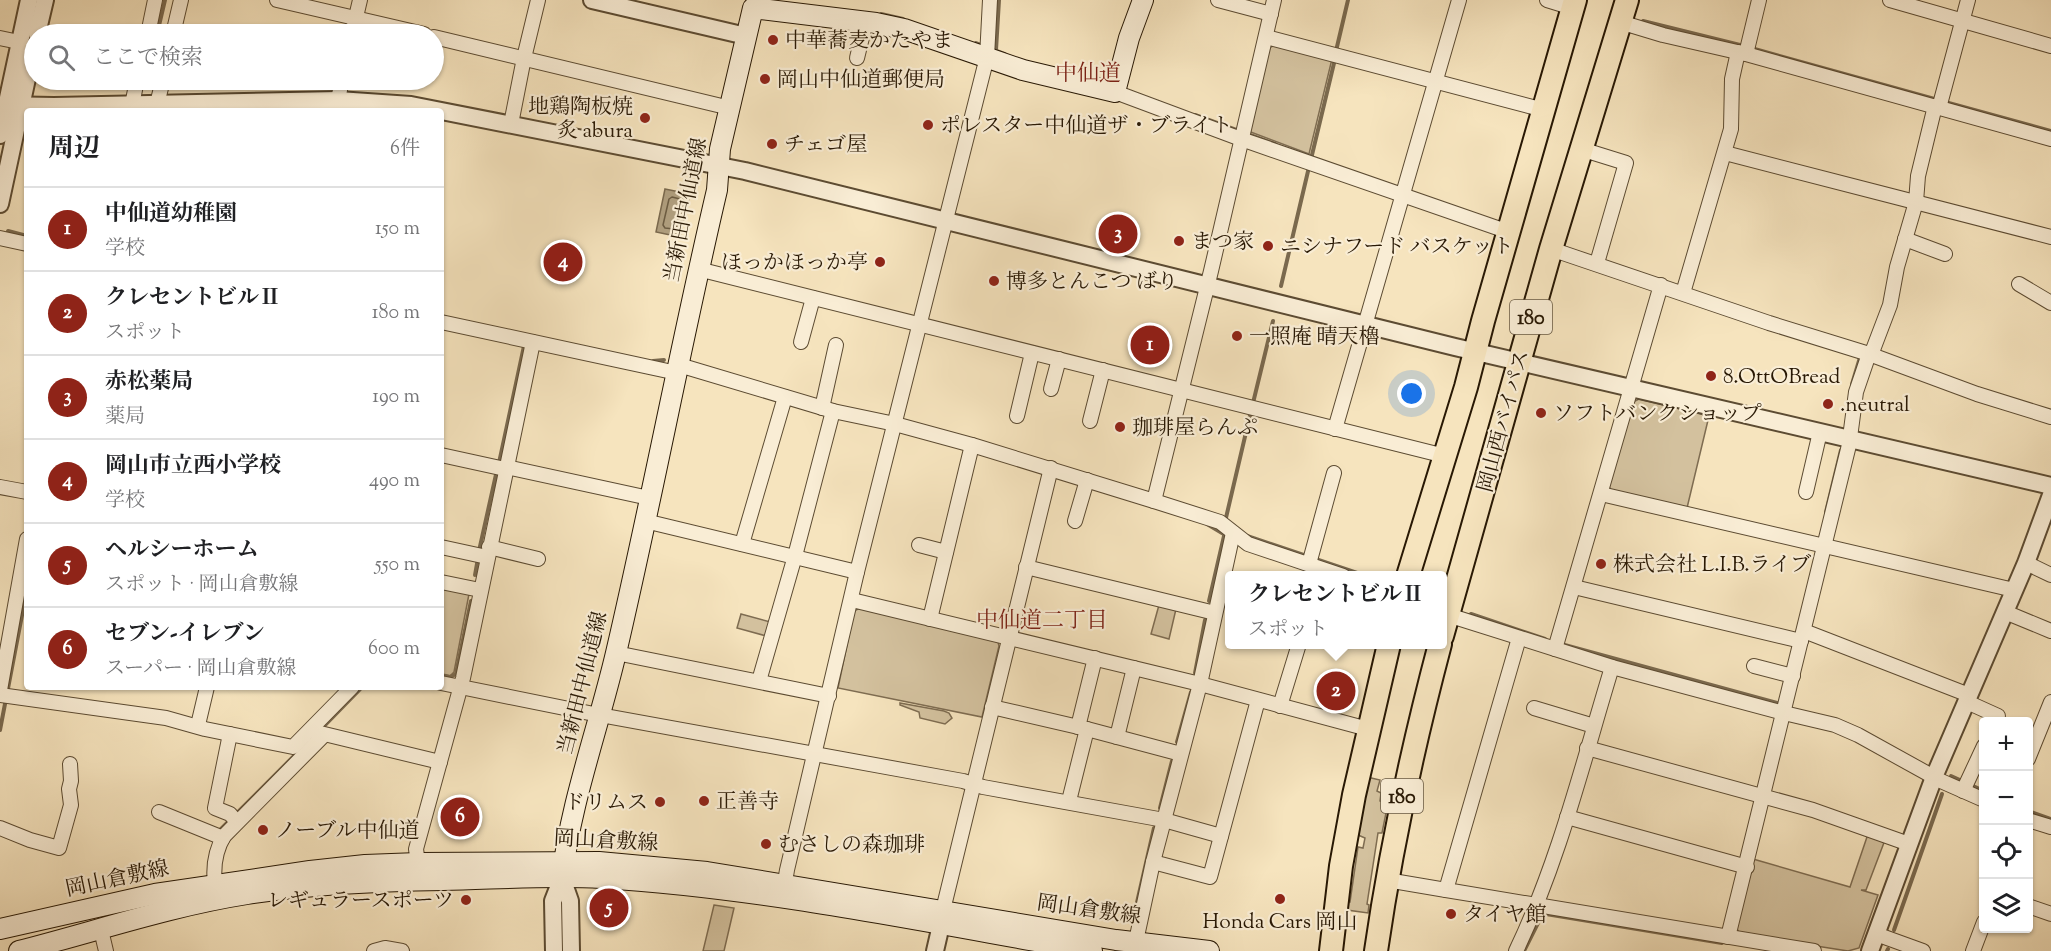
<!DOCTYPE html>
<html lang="ja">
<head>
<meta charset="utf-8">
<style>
	body { margin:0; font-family:"Sorts Mill Goudy","Noto Serif JP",serif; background:#f6f6f6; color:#202124 }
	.controls { position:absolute; right:18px; bottom:18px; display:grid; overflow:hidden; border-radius:6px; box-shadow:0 2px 4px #0004 }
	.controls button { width:54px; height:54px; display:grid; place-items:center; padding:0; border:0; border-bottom:2px solid #e0e0e0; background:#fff; color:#202124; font:30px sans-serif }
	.you { position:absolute; left:1412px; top:394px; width:21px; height:21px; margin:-15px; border:4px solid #fff; border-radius:50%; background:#1a73e8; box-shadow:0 0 0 9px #1a73e833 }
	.badge { display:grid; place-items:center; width:39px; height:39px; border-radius:50%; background:#8f2418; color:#fff; font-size:20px; font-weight:700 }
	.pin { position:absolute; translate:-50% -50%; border:3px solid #fff; box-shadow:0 2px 6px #0006 }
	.popup { position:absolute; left:1225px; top:571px; width:222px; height:78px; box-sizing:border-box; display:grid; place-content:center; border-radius:6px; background:#fff; filter:drop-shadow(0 2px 4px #0005); font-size:20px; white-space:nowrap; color:#757577 }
	.popup b { font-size:22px; color:#202124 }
	.popup::after { content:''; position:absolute; left:50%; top:100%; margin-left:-12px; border:12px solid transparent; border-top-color:#fff }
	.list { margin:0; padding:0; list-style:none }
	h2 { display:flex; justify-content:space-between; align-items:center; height:78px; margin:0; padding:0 24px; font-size:26px }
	h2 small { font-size:20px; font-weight:400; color:#757577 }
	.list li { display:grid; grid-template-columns:39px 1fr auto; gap:18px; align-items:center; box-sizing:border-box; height:84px; padding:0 24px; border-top:2px solid #e0e0e0 }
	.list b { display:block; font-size:22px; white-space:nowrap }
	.list p { margin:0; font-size:20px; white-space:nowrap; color:#757577 }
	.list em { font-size:20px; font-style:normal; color:#757577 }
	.icon { flex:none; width:33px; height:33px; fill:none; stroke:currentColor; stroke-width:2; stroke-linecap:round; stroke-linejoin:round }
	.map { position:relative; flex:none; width:2051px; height:951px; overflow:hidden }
	.search { position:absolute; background:#fff; box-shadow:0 2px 4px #0004; left:24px; top:24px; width:420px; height:66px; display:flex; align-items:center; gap:15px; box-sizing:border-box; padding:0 21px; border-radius:33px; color:#757577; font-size:22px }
	.panel { position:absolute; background:#fff; box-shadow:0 2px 4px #0004; left:24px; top:108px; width:420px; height:582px; border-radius:6px }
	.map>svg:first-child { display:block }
</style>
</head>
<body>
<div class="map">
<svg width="2051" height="951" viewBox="0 0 2051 951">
	<rect width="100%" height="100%" fill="#f6e4be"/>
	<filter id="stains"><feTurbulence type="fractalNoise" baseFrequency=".00333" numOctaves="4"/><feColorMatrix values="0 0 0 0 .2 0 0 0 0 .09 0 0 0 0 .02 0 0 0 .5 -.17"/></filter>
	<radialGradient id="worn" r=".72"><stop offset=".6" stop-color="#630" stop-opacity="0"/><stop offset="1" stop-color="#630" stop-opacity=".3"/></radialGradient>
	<!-- green -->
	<g fill="#d3c19e" stroke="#7e6c51" stroke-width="1.5">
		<path d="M1275,45L1332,59L1309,154L1248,131L1267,49Z"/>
		<path d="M1639,399L1709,416L1687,508L1611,490L1608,485L1631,403Z"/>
		<path d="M441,588L469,594L454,672L450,676L441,674Z"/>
		<path d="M1159,605L1176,609L1169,639L1151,634Z"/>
		<path d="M860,608L998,642L999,646L982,717L838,688L854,611Z"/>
		<path d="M741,614L774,623L770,637L737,628Z"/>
		<path d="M900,703L944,711L949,713L952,718L945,724L920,718L919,712L900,705Z"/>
		<path d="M1367,777L1380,780L1377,791L1381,793L1380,801L1388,803L1382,833H1378L1367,904L1369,905L1368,913L1347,910L1348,902H1350L1358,847L1363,848L1365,838L1358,835Z"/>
		<path d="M1868,834L1885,840L1866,890H1861L1878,895L1859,948L1848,951L1740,934L1736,927L1753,859L1850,887Z"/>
		<path d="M714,905L734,908L724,951H703Z"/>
	</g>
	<!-- water -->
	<path fill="#b09f7f" stroke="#7a694e" stroke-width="1.5" d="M665,189L690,194L680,237L656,232Z"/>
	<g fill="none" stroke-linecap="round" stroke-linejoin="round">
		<!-- shore -->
		<path stroke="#6c5c42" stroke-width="1.5" d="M672,197L680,199L682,201L676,227L674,229L665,228L663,225L669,199Z"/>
		<!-- stream -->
		<g stroke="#7a694e" stroke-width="4">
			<path d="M881,14L903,19"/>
			<path d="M1643,21L1744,46"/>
			<path d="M157,34L165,0"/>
			<path d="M976,43L1005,54"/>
			<path d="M1751,48L1938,100"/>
			<path d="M996,50L999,0"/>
			<path d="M1336,51L1348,0"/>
			<path d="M145,87L147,80"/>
			<path d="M1945,102L2051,131"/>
			<path d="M1195,115L1275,144"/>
			<path d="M1311,159L1335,59"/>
			<path d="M8,231L27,236"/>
			<path d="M1281,286L1309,167"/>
			<path d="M653,361L664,360"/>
			<path d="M1852,384L1861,354"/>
			<path d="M1253,403L1273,321"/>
			<path d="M499,463L524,346"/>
			<path d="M1826,512L1841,450"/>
			<path d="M1225,522L1251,411"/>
			<path d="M1207,524L1222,533"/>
			<path d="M1247,536L1366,576"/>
			<path d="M479,551L497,470"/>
			<path d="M475,575L478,558"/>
			<path d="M1209,601L1224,536L1223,529"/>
			<path d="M1471,614L1545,639"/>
			<path d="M1561,644L1777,703"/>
			<path d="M1195,673L1205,620"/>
			<path d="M441,675L450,677L456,674L471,601"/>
			<path d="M323,727L362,687"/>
			<path d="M0,730L27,589"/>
			<path d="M1177,742L1191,692"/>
			<path d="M1951,776L1984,791"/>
			<path d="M1160,808L1172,761"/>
			<path d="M2028,811L2051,819"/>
			<path d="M218,832L299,751"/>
			<path d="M1133,920L1154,828"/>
			<path d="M1894,930L1942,794"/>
			<path d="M1524,951L1541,917L1546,914L1722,943"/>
			<path d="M1887,951L1888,949"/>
		</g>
		<!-- minor casing -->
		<g stroke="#5c4b32" stroke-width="16">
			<g id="minor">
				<path d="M277,0L424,34"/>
				<path d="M1218,0L1271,14"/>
				<path d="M1547,0L1573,8"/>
				<path d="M1890,0L2051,46"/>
				<path d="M1620,22L1663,35L1746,54L2051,139"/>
				<path d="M148,34L155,0"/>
				<path d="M173,34L181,0"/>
				<path d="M352,34L360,0"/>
				<path d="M434,37L730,108"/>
				<path d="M1266,37L1544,110"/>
				<path d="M0,38L19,42"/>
				<path d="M1746,54L1759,0"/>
				<path d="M857,58L866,21"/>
				<path d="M1115,92L1241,139L1509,232"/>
				<path d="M338,100L342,80"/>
				<path d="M157,104L163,80"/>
				<path d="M132,105L137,80"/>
				<path d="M1939,108L1968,0"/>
				<path d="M511,124L524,58L538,0"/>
				<path d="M1581,149L1626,163L1597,263"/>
				<path d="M1725,153L2051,237"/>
				<path d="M0,238L27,244"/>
				<path d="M1905,239L1945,254"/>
				<path d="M1551,249L1769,323L1869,354L1977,394L2051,417"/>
				<path d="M698,269L1445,456"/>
				<path d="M2019,284L2051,303"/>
				<path d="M1683,293L1731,129L1732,79L1738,52"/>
				<path d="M441,322L677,373"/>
				<path d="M801,342L813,298"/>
				<path d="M1871,355L1890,305L1897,267L1916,202L1918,176L1935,106"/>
				<path d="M679,365L833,411L895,424L972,445L1154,501L1220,522L1248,544L1343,576"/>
				<path d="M1051,389L1059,359"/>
				<path d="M822,408L836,345"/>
				<path d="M1017,416L1032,353"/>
				<path d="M1090,421L1103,370"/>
				<path d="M1335,429L1459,0"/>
				<path d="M441,455L505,469"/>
				<path d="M506,467L649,498"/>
				<path d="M0,487L27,492"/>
				<path d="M1806,492L1820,432"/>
				<path d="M1601,494L2014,590"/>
				<path d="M1154,501L1211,271L1274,0"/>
				<path d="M645,521L857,572"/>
				<path d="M1075,521L1087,480"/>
				<path d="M742,544L785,397"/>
				<path d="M919,545L946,552"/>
				<path d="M441,547L487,557"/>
				<path d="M489,547L538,559"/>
				<path d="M2026,563L2051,575"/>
				<path d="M1309,564L1334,473"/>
				<path d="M1026,567L1215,613"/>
				<path d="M441,582L480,590"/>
				<path d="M1574,587L1801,641"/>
				<path d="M852,600L1200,684L1368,729"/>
				<path d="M2005,612L2051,631"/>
				<path d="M1448,615L1612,667L1784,713L1835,725L1858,735L1941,781L1984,800"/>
				<path d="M930,619L972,445"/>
				<path d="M1804,631L1969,695"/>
				<path d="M1519,638L1446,890L1814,951"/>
				<path d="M1555,649L1661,285"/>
				<path d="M616,653L829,696"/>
				<path d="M1754,666L1793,676"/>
				<path d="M759,681L795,556L833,411"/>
				<path d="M441,683L589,713L963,781L983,787L1164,820L1221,836"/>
				<path d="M0,690L27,539"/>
				<path d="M0,695L166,718L205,729L293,747L352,687"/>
				<path d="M1967,702L1998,716L1995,722"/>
				<path d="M1280,706L1299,644"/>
				<path d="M992,707L1087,729L1181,754"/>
				<path d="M1534,708L1594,726"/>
				<path d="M198,725L207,687"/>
				<path d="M1078,727L1095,658"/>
				<path d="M316,732L440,762"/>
				<path d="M230,734L215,808L230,814L237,822"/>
				<path d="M1117,737L1134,668"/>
				<path d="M1587,748L1813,810L1909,844"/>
				<path d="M2028,759L2051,702"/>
				<path d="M1963,791L1984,746"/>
				<path d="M1069,801L1087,729"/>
				<path d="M159,812L223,838"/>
				<path d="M1567,817L1747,867"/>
				<path d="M2028,820L2051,827"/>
				<path d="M0,828L30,840L59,848L71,805L69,789L71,781L70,764"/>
				<path d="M1153,862L1210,877L1258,700"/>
				<path d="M418,863L416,849L463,678L533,342"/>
				<path d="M1387,880L1446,890"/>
				<path d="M215,884C213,867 215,851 224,836L324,735"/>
				<path d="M783,894L787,870L857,572L987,57L990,0"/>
				<path d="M2028,906L2051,914"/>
				<path d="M943,910L1051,468"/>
				<path d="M101,930L106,951"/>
				<path d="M1876,934L1923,951"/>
				<path d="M1728,937L1849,445L1856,392L1869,354"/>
				<path d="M1136,941L1153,862L1200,684L1233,533"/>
				<path d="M374,951L385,948L402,951"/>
				<path d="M1516,951C1559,861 1583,762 1612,667"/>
				<path d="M1973,951L1984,922"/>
			</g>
		</g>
		<!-- tertiary casing -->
		<g stroke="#5c4b32" stroke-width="20">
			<g id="tertiary">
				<path d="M592,0L746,36"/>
				<path d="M37,34L45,0"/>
				<path d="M0,105L54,106L338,100L411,105L745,171L1455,347L2051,486"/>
				<path d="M0,135L29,0"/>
				<path d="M0,204L34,46"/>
				<path d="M562,878L570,901L571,951"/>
				<path d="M554,951L553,901L562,878"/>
				<path d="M935,951L941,925"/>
				<path d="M1870,951L1934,777L2026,563L2051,495"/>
			</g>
		</g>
		<!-- secondary casing -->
		<g stroke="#281804" stroke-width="22">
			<g id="secondary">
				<path d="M562,878C570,804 599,726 616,653C652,499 681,343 717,190L720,149L753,8L876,23L904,29L1023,70L1115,92L1129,38L1143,0"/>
				<path d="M0,929L155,894L310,871L365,865L418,863L599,862L707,872L1116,940L1209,951"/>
				<path d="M19,951C94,932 170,906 247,894C311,884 377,881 443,880C495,879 549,875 601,878C766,888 930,923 1092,951"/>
			</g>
		</g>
		<!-- trunk casing -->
		<g stroke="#281804" stroke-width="26">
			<g id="trunk">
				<path d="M1408,576L1466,387L1483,321L1575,0"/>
				<path d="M1442,636L1551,249L1627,0"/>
				<path d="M1331,951L1341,866L1354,795L1389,644"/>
				<path d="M1376,951C1391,847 1413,746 1440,644"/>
			</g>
		</g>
		<!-- minor -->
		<use href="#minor" stroke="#f9edd5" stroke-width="14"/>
		<!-- tertiary -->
		<use href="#tertiary" stroke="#f9edd5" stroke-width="16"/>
		<!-- secondary -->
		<use href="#secondary" stroke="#f9edd5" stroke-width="20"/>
		<!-- trunk -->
		<use href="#trunk" stroke="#f6e4be" stroke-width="22"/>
	</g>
	<!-- markers -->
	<g fill="#8f2418" stroke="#f9edd5" stroke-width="2">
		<circle cx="773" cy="40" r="6"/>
		<circle cx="765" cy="79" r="6"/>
		<circle cx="645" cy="118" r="6"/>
		<circle cx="928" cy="125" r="6"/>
		<circle cx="772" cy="144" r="6"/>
		<circle cx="1179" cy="241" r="6"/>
		<circle cx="1268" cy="246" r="6"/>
		<circle cx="880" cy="262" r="6"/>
		<circle cx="994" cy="281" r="6"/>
		<circle cx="1237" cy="336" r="6"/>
		<circle cx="1711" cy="376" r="6"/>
		<circle cx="1828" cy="404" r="6"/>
		<circle cx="1541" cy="413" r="6"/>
		<circle cx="1120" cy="427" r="6"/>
		<circle cx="1601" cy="564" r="6"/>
		<circle cx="704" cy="801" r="6"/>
		<circle cx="660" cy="802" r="6"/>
		<circle cx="263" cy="830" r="6"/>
		<circle cx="766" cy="844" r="6"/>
		<circle cx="1280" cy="899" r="6"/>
		<circle cx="466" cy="900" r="6"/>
		<circle cx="1451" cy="914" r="6"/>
	</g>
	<g text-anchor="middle" stroke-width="4.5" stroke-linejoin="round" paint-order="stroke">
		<!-- shield labels -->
		<g fill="#f9edd5" stroke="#675843" stroke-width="1.5">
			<rect x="1510" y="300" width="42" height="34" rx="4.5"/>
			<rect x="1381" y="779" width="42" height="34" rx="4.5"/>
		</g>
		<g font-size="20" font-weight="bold" fill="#281804">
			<text x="1531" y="324">180</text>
			<text x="1402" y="803">180</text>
		</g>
		<!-- poi labels -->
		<g font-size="21" fill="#281804" stroke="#f9edd5" text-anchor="start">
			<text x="785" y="47">中華蕎麦かたやま</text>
			<text x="777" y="86">岡山中仙道郵便局</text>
			<text x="633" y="113" text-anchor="end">地鶏陶板焼<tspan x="633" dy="24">炙 abura</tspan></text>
			<text x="940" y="132">ポレスター中仙道ザ・ブライト</text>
			<text x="784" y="151">チェゴ屋</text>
			<text x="1191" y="248">まつ家</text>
			<text x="1280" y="253">ニシナフード バスケット</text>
			<text x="868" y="269" text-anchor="end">ほっかほっか亭</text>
			<text x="1006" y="288">博多とんこつ ばり</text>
			<text x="1249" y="343">一照庵 晴天櫓</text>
			<text x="1723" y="383">8.OttOBread</text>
			<text x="1840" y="411">.neutral</text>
			<text x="1553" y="420">ソフトバンクショップ</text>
			<text x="1132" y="434">珈琲屋らんぷ</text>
			<text x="1613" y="571">株式会社 L.I.B.ライブ</text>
			<text x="716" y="808">正善寺</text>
			<text x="648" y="809" text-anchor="end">ドリムス</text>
			<text x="275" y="837">ノーブル中仙道</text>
			<text x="778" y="851">むさしの森珈琲</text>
			<text x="454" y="907" text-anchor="end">レギュラースポーツ</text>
			<text x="1463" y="921">タイヤ館</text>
			<text x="1280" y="928" text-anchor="middle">Honda Cars 岡山</text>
		</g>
		<!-- street labels -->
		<g font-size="21" fill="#281804" stroke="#f9edd5">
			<text transform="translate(685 210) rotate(-79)" y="7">当新田中仙道線</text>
			<text transform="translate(1503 421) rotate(-75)" y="7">岡山西バイパス</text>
			<text transform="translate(582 683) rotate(-76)" y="7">当新田中仙道線</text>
			<text transform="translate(606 840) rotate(3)" y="7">岡山倉敷線</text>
			<text transform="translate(117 878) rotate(-12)" y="7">岡山倉敷線</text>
			<text transform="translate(1089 909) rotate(8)" y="7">岡山倉敷線</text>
		</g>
		<!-- neighbourhood labels -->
		<g font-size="22" fill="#7a1f14" stroke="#f9edd5">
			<text x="1088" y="80">中仙道</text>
			<text x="1042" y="627">中仙道二丁目</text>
		</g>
	</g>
	<rect width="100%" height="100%" filter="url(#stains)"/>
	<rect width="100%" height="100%" fill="url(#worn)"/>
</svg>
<div class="controls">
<button>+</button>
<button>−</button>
<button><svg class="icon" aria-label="locate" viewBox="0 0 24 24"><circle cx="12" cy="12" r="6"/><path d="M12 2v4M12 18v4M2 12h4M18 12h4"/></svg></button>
<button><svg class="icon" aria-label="layers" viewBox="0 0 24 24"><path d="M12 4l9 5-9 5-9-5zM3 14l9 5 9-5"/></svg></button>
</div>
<div class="you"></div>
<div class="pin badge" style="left:1150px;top:345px">1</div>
<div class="pin badge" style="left:1336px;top:691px">2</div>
<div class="popup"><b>クレセントビルⅡ</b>スポット</div>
<div class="pin badge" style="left:1118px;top:234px">3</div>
<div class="pin badge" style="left:563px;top:262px">4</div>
<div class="pin badge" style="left:609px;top:908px">5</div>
<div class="pin badge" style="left:460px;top:817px">6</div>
<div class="search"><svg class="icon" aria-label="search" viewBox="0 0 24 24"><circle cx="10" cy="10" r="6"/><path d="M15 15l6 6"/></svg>ここで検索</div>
<section class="panel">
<h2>周辺<small>6件</small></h2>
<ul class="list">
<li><span class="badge">1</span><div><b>中仙道幼稚園</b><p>学校</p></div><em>150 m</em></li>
<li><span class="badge">2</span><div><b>クレセントビルⅡ</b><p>スポット</p></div><em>180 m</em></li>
<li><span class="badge">3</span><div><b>赤松薬局</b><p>薬局</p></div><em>190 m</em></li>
<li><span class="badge">4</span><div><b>岡山市立西小学校</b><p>学校</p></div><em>490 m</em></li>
<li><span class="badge">5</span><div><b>ヘルシーホーム</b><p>スポット · 岡山倉敷線</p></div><em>550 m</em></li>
<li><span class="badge">6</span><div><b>セブン-イレブン</b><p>スーパー · 岡山倉敷線</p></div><em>600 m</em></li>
</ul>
</section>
</div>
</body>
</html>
